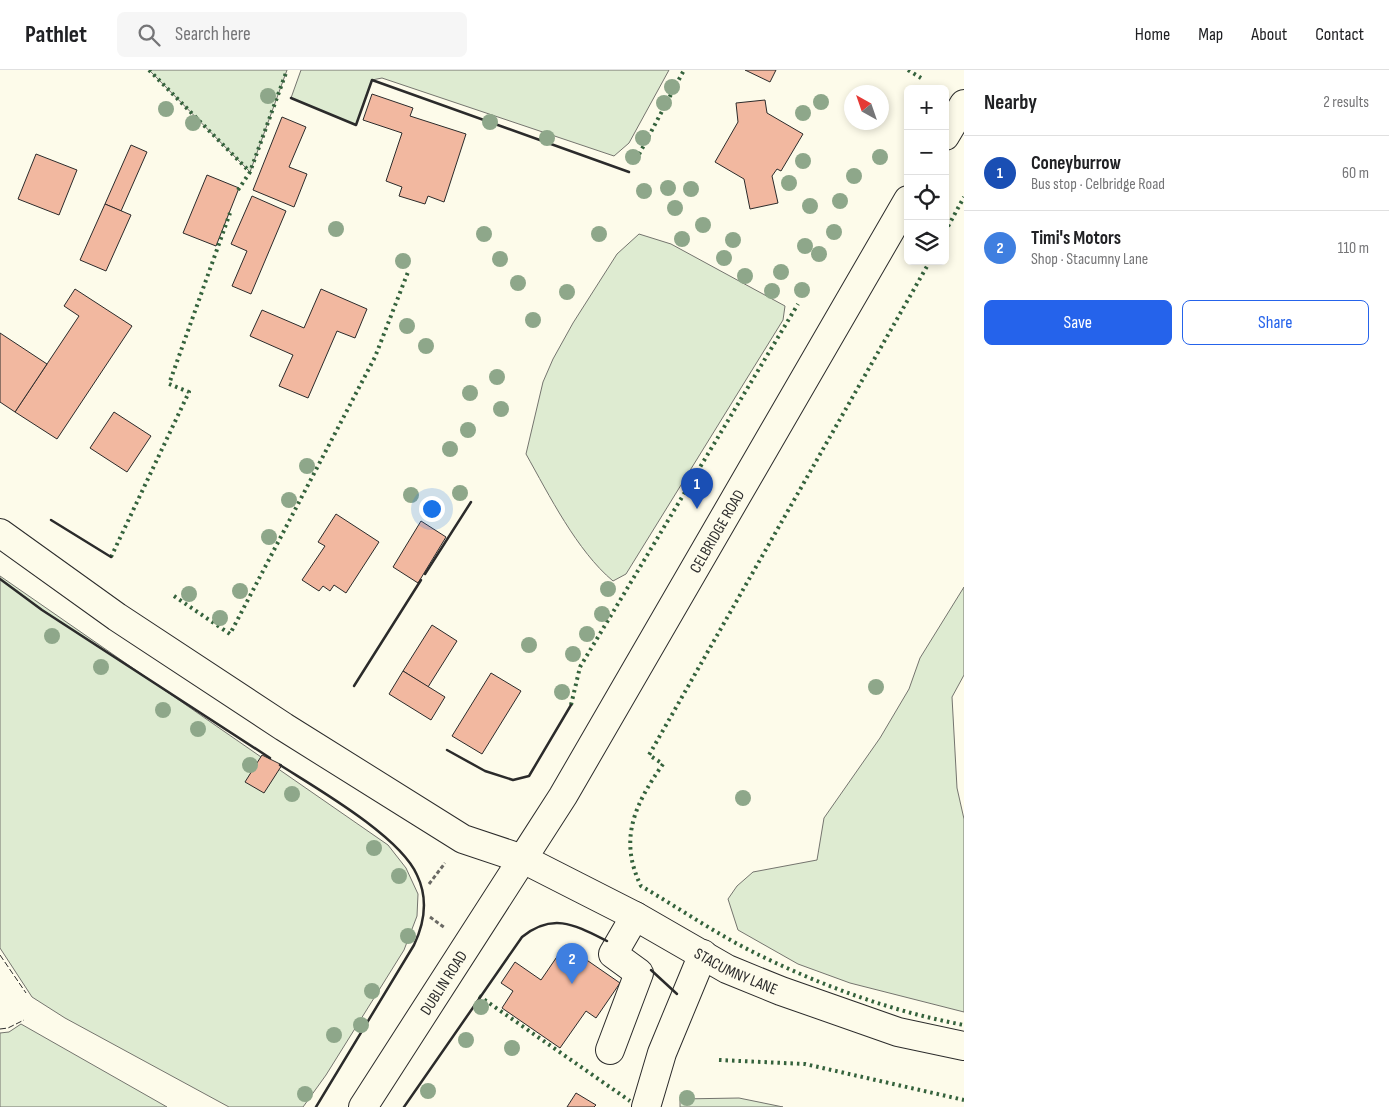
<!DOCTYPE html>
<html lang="en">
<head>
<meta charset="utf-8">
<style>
	body { margin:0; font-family:"Sofia Sans Condensed",sans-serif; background:#f6f6f6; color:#202124 }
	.controls { position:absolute; right:15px; top:15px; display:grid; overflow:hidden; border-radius:8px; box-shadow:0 2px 8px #0003 }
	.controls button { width:45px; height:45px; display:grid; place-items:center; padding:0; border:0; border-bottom:1px solid #e0e0e0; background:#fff; color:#202124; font:25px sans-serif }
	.compass { position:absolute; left:844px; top:15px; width:45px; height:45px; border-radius:50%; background:#fff; box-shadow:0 2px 8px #0003; rotate:320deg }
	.you { position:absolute; left:431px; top:438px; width:18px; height:18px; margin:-12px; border:4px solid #fff; border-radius:50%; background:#1a73e8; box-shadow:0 0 0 8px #1a73e833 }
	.badge { display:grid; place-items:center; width:32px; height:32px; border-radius:50%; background:#2563eb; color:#fff; font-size:16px; font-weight:700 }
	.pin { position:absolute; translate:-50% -41px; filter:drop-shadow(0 1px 2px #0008) }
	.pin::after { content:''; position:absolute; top:26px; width:18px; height:15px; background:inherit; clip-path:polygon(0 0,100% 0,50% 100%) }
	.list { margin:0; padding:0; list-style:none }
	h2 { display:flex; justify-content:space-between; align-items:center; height:65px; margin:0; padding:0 20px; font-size:21px }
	h2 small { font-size:16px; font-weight:400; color:#757577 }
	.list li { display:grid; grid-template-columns:32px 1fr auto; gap:15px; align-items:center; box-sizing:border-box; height:75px; padding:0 20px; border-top:1px solid #e0e0e0 }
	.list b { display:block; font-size:19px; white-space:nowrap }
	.list p { margin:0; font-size:16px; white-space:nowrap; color:#757577 }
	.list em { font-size:16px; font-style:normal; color:#757577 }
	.actions { display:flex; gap:10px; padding:15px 20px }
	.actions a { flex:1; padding:11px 0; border:1px solid #2563eb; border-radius:8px; text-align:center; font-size:18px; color:#2563eb }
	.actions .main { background:#2563eb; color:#fff }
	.icon { flex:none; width:28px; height:28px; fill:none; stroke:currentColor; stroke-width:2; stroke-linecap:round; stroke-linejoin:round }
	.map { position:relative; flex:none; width:964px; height:1037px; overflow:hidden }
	header { display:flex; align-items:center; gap:30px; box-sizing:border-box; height:70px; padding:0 25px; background:#fff; border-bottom:1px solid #e0e0e0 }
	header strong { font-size:24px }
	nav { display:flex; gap:28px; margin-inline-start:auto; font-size:18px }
	.search { width:350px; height:45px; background:#f6f6f6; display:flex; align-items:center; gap:12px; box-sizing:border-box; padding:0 18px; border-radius:8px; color:#757577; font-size:19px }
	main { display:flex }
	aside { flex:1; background:#fff }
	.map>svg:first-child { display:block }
</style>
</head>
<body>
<header>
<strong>Pathlet</strong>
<div class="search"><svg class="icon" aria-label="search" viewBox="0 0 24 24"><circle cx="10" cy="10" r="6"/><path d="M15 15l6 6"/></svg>Search here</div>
<nav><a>Home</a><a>Map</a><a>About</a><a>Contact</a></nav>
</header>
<main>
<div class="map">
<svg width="964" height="1037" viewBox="0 0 964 1037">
	<rect width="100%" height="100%" fill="#fdfbea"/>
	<!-- green -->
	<g fill="#deebd1" stroke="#74746e">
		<path d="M149,0H287L250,102Z"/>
		<path d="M301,0H669L629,73L614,86L382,8L372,10L356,55L291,28Z"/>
		<path d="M639,164L671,174L785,236L783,250L626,504L613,511C577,481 549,425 526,384L543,312L553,289L573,253L617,184Z"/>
		<path d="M0,506L388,775L406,798L418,824L417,846L404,880L326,1005L303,1037H229L65,948L32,927L0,878Z"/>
		<path d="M964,517V605L952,627L957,718L964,749V942L850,913L798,894L738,860L728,829L737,816L753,802L817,790L824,748L880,668L909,619L920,588Z"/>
		<path d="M21,954L167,1037H0V963L9,962Z"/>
		<path d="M739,1028L783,1037H680V1029Z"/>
	</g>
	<!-- building -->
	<g fill="#f2b8a0" stroke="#2b2b2b">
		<path d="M745,0H776L770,12Z"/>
		<path d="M372,24L413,38L410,46L466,64L444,132L428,126L425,134L399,126L402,117L386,111L402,63L363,50Z"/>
		<path d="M765,30L767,43L803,64L781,101L777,99L772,106L778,133L750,139L744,109L715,92L738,52L736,33Z"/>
		<path d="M282,47L306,57L289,97L307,104L294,137L253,120Z"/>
		<path d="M131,75L147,82L121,141L105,134Z"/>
		<path d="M36,84L77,100L59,145L18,129Z"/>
		<path d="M207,105L239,118L216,176L183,163Z"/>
		<path d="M252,126L286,141L251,224L232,216L247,181L231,174Z"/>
		<path d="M105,134L131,145L106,201L80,190Z"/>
		<path d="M75,219L132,256L57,369L15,342L79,246L64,236Z"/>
		<path d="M321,219L367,239L355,268L337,261L308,328L279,316L293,285L250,266L262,240L304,258Z"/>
		<path d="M0,263L47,294L15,342L0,332Z"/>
		<path d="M114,342L151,366L127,402L90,378Z"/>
		<path d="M336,444L379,472L346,523L334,515L330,521L323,516L319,521L302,510L325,476L318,472Z"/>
		<path d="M421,451L446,467L418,513L393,497Z"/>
		<path d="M432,555L457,571L428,617L403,601Z"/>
		<path d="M403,601L445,627L431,650L389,624Z"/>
		<path d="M491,603L521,621L482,684L452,666Z"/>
		<path d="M262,685L282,695L264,723L245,712Z"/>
		<path d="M565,875L620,913L596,948L586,941L560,978L502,938L513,921L501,913L515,892L541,910Z"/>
		<path d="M576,1023L596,1035L594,1037H567Z"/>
	</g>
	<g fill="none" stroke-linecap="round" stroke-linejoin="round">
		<!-- minor casing -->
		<g stroke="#2b2b2b" stroke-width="30">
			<g id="minor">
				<path id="s1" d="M523,789L635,846L727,899L781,921L898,962L964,976"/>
				<path d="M610,980L639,903L613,884L635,846"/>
				<path d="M646,1037L662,983L703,884"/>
			</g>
		</g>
		<!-- major casing -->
		<g stroke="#2b2b2b" stroke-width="30">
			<g id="major">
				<path d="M945,66L964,34"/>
				<path d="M0,463L117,547L284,657L463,769L523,789"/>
				<path id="s2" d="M363,1037L563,726L908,130"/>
			</g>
		</g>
		<!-- path -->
		<g stroke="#6a6964" stroke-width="3" stroke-dasharray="4 2.5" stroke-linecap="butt">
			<path d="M429,814L445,793"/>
			<path d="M430,847L445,858"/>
		</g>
		<!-- minor -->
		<use href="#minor" stroke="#fdfbea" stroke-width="28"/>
		<!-- major -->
		<use href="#major" stroke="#fdfbea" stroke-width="28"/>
		<!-- hedge -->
		<g stroke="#34623c" stroke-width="4" stroke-dasharray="2.5 4" stroke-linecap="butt">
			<path d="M149,0L250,102"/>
			<path d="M908,0L921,8"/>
			<path d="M636,90L684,0"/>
			<path d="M238,120L250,102L287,0"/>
			<path d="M945,162L964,127"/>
			<path d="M930,191L649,685L663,694C635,734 618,769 641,816C677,837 712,861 749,880C817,914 889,941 964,955"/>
			<path d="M111,487L189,322L169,314L230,143"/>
			<path d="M174,526L230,564L375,287L408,202"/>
			<path d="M571,635L580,597L798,234"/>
			<path d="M479,926L630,1031"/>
			<path d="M719,990L805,994L964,1030"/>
		</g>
		<!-- fence -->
		<g stroke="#2b2b2b" stroke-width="1" stroke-dasharray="6 2.5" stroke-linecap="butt">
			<path d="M0,885L26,923"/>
			<path d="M0,959L8,958L24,950"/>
		</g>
		<!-- wall -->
		<g stroke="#2b2b2b" stroke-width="2.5">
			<path d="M291,28L356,55L372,10L629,102"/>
			<path d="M51,450L111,487"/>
			<path d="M425,504L471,432"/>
			<path d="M0,509L42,540L270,688"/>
			<path d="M354,616L421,510"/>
			<path d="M447,680L485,701L513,710L529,706L571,635"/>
			<path d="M280,695C316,718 400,766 417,805C428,828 425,852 414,875L316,1037"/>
			<path d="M651,900L677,924"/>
			<path d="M404,1037L522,867C553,842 575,855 607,871"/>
		</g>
	</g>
	<!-- trees -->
	<g fill="#8ea78a">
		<circle cx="672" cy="17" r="8"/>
		<circle cx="268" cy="26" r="8"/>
		<circle cx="821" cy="32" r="8"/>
		<circle cx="664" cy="33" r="8"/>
		<circle cx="166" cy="39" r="8"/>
		<circle cx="803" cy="43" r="8"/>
		<circle cx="490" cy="52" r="8"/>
		<circle cx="193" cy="53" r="8"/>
		<circle cx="547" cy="68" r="8"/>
		<circle cx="643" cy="68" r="8"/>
		<circle cx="633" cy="87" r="8"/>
		<circle cx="880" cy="87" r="8"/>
		<circle cx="803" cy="91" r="8"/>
		<circle cx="854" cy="106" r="8"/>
		<circle cx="789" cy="113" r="8"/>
		<circle cx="668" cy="118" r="8"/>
		<circle cx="691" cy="119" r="8"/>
		<circle cx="644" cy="121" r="8"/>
		<circle cx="840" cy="131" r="8"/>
		<circle cx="810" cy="136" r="8"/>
		<circle cx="675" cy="138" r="8"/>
		<circle cx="703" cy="155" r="8"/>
		<circle cx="336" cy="159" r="8"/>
		<circle cx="834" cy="162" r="8"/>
		<circle cx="484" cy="164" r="8"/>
		<circle cx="599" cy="164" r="8"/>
		<circle cx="682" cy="169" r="8"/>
		<circle cx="733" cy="170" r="8"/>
		<circle cx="805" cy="176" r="8"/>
		<circle cx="819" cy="184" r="8"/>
		<circle cx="724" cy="188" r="8"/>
		<circle cx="500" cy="189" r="8"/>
		<circle cx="403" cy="191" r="8"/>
		<circle cx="781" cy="202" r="8"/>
		<circle cx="745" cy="206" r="8"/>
		<circle cx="518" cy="213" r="8"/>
		<circle cx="802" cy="220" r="8"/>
		<circle cx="772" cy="221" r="8"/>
		<circle cx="567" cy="222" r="8"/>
		<circle cx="533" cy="250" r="8"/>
		<circle cx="407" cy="256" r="8"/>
		<circle cx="426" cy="276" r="8"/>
		<circle cx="497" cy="307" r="8"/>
		<circle cx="470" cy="323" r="8"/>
		<circle cx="501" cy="339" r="8"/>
		<circle cx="468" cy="360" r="8"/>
		<circle cx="450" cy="379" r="8"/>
		<circle cx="307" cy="396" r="8"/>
		<circle cx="460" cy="423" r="8"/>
		<circle cx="411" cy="425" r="8"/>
		<circle cx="289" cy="430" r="8"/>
		<circle cx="269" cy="467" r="8"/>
		<circle cx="608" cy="519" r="8"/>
		<circle cx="240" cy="521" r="8"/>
		<circle cx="189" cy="524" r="8"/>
		<circle cx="602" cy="544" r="8"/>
		<circle cx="220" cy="548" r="8"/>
		<circle cx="587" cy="564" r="8"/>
		<circle cx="52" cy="566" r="8"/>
		<circle cx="529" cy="575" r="8"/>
		<circle cx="573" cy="584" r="8"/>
		<circle cx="101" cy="597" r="8"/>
		<circle cx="876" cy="617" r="8"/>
		<circle cx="562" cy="622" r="8"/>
		<circle cx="163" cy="640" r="8"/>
		<circle cx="198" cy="659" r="8"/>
		<circle cx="250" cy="695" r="8"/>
		<circle cx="292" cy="724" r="8"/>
		<circle cx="743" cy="728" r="8"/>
		<circle cx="374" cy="778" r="8"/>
		<circle cx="399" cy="806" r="8"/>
		<circle cx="408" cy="866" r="8"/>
		<circle cx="372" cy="921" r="8"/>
		<circle cx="481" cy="937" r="8"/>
		<circle cx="361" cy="955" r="8"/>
		<circle cx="334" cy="965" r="8"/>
		<circle cx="466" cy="970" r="8"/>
		<circle cx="512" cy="978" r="8"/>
		<circle cx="428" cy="1021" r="8"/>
		<circle cx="305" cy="1024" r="8"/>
		<circle cx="687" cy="1028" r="8"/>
	</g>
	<g text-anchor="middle" stroke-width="4" stroke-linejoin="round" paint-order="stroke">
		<!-- street labels -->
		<g font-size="16" fill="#2b2b2b" stroke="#fdfbea">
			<text dy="6" stroke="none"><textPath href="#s2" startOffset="676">CELBRIDGE ROAD</textPath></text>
			<text dy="6" stroke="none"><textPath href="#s1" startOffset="241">STACUMNY LANE</textPath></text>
			<text dy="6" stroke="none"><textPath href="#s2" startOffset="148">DUBLIN ROAD</textPath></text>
		</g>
	</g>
</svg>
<div class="controls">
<button>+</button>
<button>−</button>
<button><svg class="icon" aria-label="locate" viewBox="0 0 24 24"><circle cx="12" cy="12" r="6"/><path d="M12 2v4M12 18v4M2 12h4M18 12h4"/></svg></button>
<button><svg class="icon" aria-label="layers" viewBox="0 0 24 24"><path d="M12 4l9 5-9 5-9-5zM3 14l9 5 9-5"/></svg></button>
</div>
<svg class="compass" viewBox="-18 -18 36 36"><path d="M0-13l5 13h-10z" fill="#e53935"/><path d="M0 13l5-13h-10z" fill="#757577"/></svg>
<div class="you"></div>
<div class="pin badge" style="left:697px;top:439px;background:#1a4fb4">1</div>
<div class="pin badge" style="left:572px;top:914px;background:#3f7fe0">2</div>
</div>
<aside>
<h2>Nearby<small>2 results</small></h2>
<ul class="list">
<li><span class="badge" style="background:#1a4fb4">1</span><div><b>Coneyburrow</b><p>Bus stop · Celbridge Road</p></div><em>60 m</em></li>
<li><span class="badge" style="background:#3f7fe0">2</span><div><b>Timi's Motors</b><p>Shop · Stacumny Lane</p></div><em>110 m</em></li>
</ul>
<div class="actions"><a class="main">Save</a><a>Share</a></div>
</aside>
</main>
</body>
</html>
